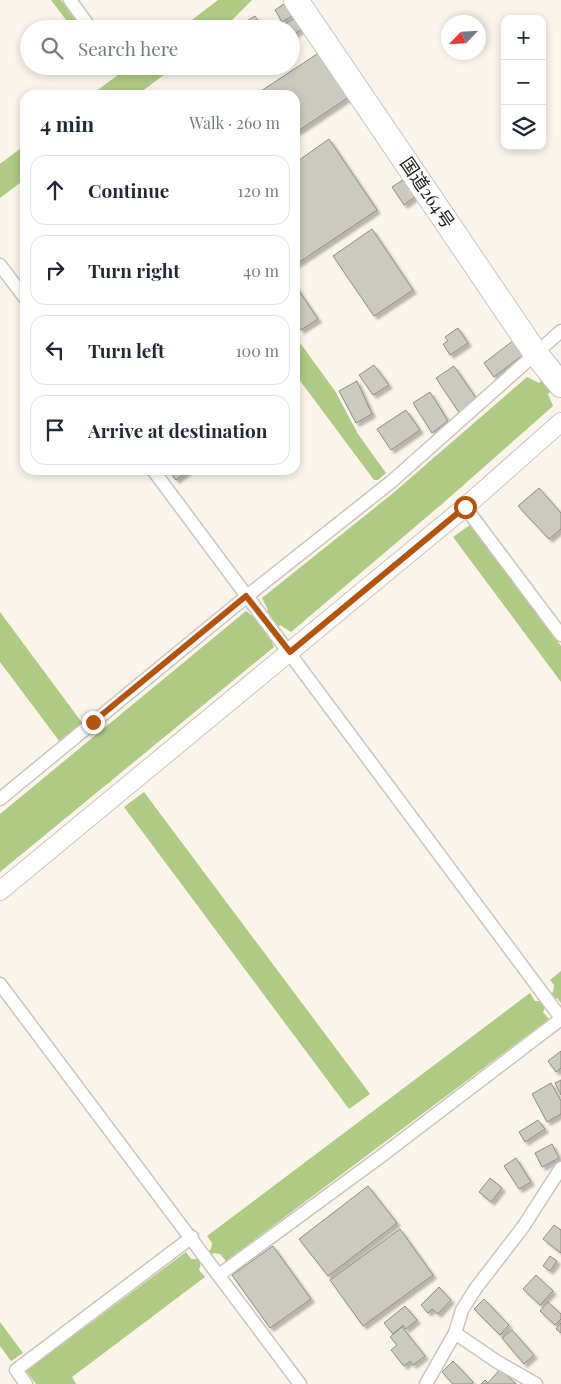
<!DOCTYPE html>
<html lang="en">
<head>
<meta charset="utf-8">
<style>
	body { margin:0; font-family:"Playfair Display","Noto Sans JP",serif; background:#f2f2f3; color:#1f2937 }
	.controls { position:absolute; right:15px; top:15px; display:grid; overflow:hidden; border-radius:10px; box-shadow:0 2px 8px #0003 }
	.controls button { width:45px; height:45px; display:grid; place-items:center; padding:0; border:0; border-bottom:1px solid #e0e1e3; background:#fff; color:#1f2937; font:25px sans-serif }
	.compass { position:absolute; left:441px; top:15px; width:45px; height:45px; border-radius:50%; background:#fff; box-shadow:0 2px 8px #0003; rotate:245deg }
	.stop { position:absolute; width:15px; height:15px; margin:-11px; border:4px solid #b45309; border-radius:50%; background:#fff }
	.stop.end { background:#b45309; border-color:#fff; box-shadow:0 1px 5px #0008 }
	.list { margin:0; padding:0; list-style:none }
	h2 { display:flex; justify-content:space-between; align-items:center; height:65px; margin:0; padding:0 20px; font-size:21px }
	h2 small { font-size:16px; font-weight:400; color:#747a83 }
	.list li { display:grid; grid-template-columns:32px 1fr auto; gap:15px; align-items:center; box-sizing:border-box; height:70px; margin:0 10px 10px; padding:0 10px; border:1px solid #e0e1e3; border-radius:15px }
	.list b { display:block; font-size:19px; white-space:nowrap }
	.list em { font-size:16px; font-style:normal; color:#747a83 }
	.icon { flex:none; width:28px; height:28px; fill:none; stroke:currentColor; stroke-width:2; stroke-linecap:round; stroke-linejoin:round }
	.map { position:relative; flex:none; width:561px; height:1384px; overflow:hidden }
	.search { position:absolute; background:#fff; box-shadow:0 2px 8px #0003; left:20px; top:20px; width:280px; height:55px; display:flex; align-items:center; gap:12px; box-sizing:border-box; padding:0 18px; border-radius:28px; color:#747a83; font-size:19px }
	.panel { position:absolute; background:#fff; box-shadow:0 2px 8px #0003; left:20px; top:90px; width:280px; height:385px; border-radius:15px }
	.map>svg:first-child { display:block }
</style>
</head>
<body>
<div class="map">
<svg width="561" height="1384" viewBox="0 0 561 1384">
	<defs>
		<filter id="shadow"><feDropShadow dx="3.5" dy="3.5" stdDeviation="1" flood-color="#0004"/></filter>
	</defs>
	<rect width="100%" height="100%" fill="#fbf4ea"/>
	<!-- water -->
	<g fill="#aeca83">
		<path d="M51,0H61L82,29H73Z"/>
		<path d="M218,0H252L223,29H180Z"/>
		<path d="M130,66H176L137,95H91Z"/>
		<path d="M25,145V179L0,198V164Z"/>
		<path d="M295,336L335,391L358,434L386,473L378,480H374L295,374Z"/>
		<path d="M561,364V382L548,394L553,406L442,504L291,632L280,625L268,633L274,647L0,872V814L246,611L256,619L268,610L262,598L392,494L527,377L539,383Z"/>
		<path d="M470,525L561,646V682L453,537Z"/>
		<path d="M0,612L83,724L60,742L0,662Z"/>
		<path d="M144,792L370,1094L349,1109L124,807Z"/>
		<path d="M561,971V1003L557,998L545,1007L543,1012L549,1019L226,1261L220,1254L214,1253L201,1263L199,1270L205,1277L72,1377L76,1384H36L26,1371L186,1252L191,1259H198L211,1249L212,1243L207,1236L530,993L535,1001H541L553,992L554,985L550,980Z"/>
		<path d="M0,1322L23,1353L11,1361L0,1346Z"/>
	</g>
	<!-- building -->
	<g fill="#cbcabe" stroke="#908e84" filter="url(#shadow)">
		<path d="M287,2L294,15L282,22L275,10Z"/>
		<path d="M255,16L264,29H243L240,25Z"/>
		<path d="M295,18L302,29L291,36V29H277Z"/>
		<path d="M320,52L349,97L295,133V95H255Z"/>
		<path d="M329,139L377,210L295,265V163Z"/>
		<path d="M404,179L416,196L404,205L392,187Z"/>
		<path d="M372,229L413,290L374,316L333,256Z"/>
		<path d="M295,285L318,319L301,330L295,322Z"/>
		<path d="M458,328L468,343L450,355L443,344L448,341L445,337Z"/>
		<path d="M514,340L524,354L494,377L484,363Z"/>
		<path d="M374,365L389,385L373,395L359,375Z"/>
		<path d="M454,366L478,401L460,414L436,378Z"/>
		<path d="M357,381L372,414L356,423L339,391Z"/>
		<path d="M430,392L448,421L432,433L413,403Z"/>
		<path d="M406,410L420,430L391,450L377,429Z"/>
		<path d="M168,470H189L176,480Z"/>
		<path d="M539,488L561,513V529L549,539L518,506Z"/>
		<path d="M561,1051V1068L556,1072L548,1061Z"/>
		<path d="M561,1080V1095L555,1083Z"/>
		<path d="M551,1083L561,1101V1114L547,1122L532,1094Z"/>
		<path d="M538,1120L545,1129L525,1142L519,1132Z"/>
		<path d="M552,1144L559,1158L542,1167L535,1153Z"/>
		<path d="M516,1158L531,1182L519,1189L504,1166Z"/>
		<path d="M490,1178L502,1188L491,1202L479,1192Z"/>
		<path d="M368,1186L397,1223L328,1276L299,1239Z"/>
		<path d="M554,1225L561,1230V1253L543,1239Z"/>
		<path d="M400,1229L433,1275L363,1326L330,1280Z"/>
		<path d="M273,1246L311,1299L270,1328L232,1275Z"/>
		<path d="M550,1256L557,1261L550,1271L543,1266Z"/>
		<path d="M536,1275L553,1291L540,1305L523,1289Z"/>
		<path d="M439,1287L451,1300L438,1314L432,1309L428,1313L421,1305Z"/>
		<path d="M484,1299L509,1325L500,1335L474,1309Z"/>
		<path d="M548,1302L561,1314V1319L555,1325L540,1311Z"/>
		<path d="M405,1306L417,1320L406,1329L403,1325L393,1334L384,1323Z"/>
		<path d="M561,1323V1333L556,1329Z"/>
		<path d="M402,1327L425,1356L413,1365L410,1361L404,1366L391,1350L397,1345L390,1337Z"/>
		<path d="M512,1330L534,1355L524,1364L502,1338Z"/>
		<path d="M453,1361L473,1382L471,1384H453L442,1372Z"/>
		<path d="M500,1369L516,1384H481L485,1380L488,1383Z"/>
	</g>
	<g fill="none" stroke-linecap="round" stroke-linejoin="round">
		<!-- street casing -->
		<g stroke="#cbc4ba" stroke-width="15">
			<g id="street">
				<path d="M70,0L91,29"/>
				<path d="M0,265L25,298"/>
				<path d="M153,470L561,1018"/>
				<path d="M465,507L561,635"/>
				<path d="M0,799L247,596L391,482L561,331"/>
				<path d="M0,984L300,1384"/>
				<path d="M219,1275L380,1157L561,1019"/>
				<path d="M455,1333L496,1361L536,1384"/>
				<path d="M26,1384L16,1370L192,1237"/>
				<path d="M426,1384L455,1333L462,1310L476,1288L523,1227L561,1168"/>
			</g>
		</g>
		<!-- secondary casing -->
		<g stroke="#cbc4ba" stroke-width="20">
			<path id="secondary" d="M0,891L465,507L561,422"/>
		</g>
		<!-- highway casing -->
		<g stroke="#cbc4ba" stroke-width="26">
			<path id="highway" d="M296,0L536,354L561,385"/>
		</g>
		<!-- street -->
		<use href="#street" stroke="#fff" stroke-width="12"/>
		<!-- secondary -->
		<use href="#secondary" stroke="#fff" stroke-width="18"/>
		<!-- highway -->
		<use href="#highway" stroke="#fff" stroke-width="24"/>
	</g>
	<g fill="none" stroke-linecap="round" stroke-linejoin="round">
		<!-- route -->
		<path stroke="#b45309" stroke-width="6" d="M93,722L246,596L290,652L465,507"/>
	</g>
	<g text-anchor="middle" stroke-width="4" stroke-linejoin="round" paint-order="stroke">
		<!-- street labels -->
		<g font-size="18" fill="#1f1d19" stroke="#fff">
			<text transform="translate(427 193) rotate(56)" y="6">国道264号</text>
		</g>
	</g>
</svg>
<div class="controls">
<button>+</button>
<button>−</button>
<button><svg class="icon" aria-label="layers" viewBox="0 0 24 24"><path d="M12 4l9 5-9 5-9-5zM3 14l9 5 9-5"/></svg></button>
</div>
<svg class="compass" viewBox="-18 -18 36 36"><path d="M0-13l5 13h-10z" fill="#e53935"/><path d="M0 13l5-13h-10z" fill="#747a83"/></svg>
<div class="stop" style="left:465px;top:507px"></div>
<div class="stop end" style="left:93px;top:722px"></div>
<div class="search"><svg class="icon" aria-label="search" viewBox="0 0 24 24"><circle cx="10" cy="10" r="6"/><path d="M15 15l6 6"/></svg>Search here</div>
<section class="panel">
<h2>4 min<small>Walk · 260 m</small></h2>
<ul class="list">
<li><svg class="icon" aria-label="ahead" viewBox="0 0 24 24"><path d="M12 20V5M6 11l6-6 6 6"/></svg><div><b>Continue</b></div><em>120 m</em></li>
<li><svg class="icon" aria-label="right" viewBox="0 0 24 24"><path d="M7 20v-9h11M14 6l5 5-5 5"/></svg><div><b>Turn right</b></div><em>40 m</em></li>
<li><svg class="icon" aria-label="left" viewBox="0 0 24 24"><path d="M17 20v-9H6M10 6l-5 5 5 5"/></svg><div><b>Turn left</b></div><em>100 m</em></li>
<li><svg class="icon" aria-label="arrive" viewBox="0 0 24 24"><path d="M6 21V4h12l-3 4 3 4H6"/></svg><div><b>Arrive at destination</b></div></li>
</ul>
</section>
</div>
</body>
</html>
